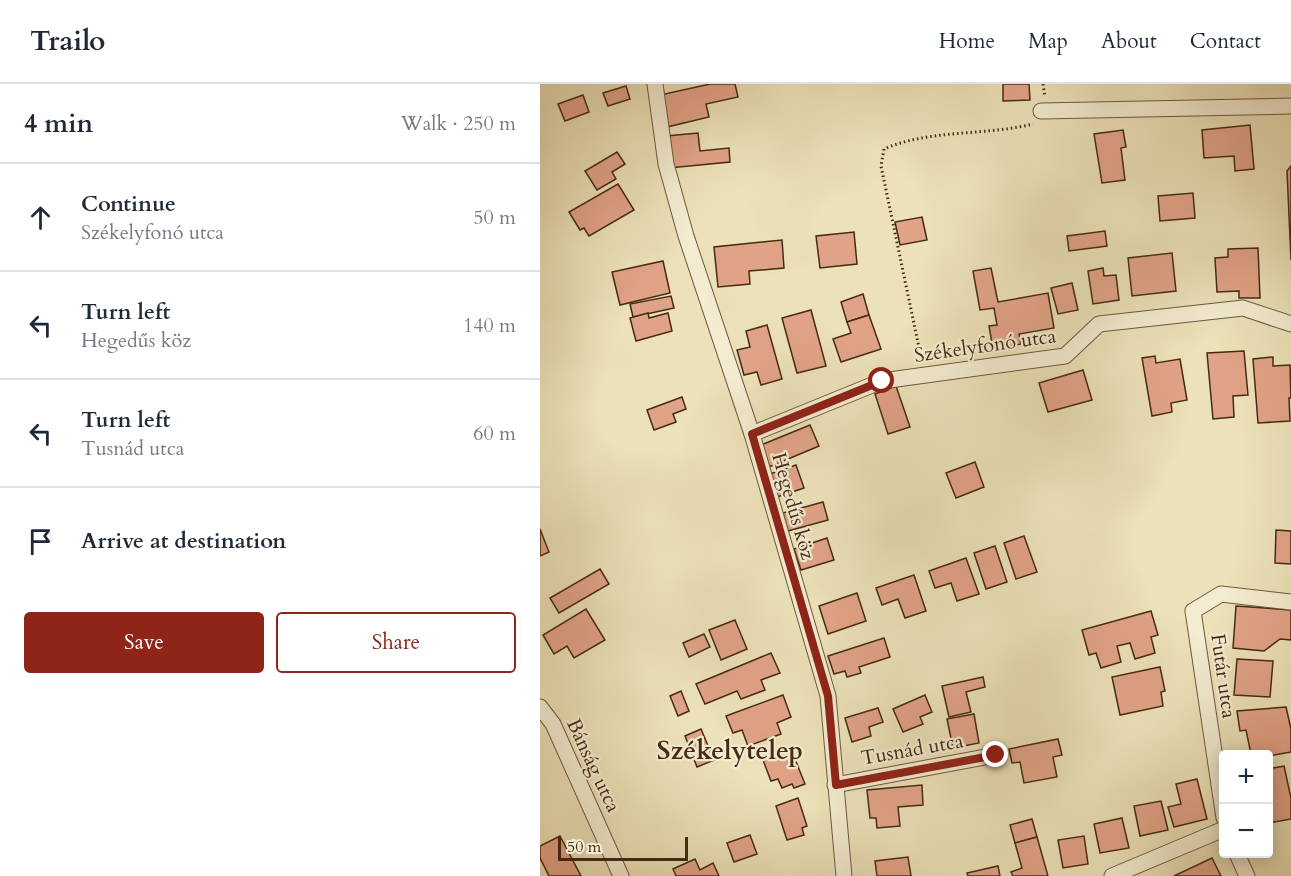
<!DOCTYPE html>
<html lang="en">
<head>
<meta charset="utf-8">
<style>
	body { margin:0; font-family:Cardo,serif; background:#f6f6f7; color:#1f2937 }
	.controls { position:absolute; right:18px; bottom:18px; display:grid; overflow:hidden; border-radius:6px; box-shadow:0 3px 15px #0003 }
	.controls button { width:54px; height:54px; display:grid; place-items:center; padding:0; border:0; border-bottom:2px solid #e0e1e3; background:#fff; color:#1f2937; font:30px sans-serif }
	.scale { position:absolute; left:18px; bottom:15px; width:130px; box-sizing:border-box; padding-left:6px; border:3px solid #462a14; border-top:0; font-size:16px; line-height:21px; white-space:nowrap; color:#462a14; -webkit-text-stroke:4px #f3ecd1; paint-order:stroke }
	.stop { position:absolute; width:18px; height:18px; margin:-14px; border:4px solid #8f2418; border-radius:50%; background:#fff }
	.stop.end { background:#8f2418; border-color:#fff; box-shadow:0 2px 6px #0008 }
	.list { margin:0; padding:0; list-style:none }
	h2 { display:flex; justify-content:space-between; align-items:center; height:78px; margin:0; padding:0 24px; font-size:26px }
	h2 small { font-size:20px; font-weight:400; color:#747a83 }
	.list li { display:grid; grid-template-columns:39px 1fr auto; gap:18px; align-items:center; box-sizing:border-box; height:108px; padding:0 24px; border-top:2px solid #e0e1e3 }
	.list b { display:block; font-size:22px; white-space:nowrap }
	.list p { margin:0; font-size:20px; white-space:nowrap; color:#747a83 }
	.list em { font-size:20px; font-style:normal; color:#747a83 }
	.actions { display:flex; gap:12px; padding:18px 24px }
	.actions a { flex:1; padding:14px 0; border:2px solid #8f2418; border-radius:6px; text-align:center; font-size:21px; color:#8f2418 }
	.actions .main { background:#8f2418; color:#fff }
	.icon { flex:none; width:33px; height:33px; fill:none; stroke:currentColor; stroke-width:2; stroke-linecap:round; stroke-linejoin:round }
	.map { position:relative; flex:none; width:751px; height:792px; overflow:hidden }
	header { display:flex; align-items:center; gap:36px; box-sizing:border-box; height:84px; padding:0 30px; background:#fff; border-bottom:2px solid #e0e1e3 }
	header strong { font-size:28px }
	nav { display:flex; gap:33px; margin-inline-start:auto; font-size:21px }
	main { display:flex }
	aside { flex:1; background:#fff }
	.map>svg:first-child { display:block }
</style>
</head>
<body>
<header>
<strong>Trailo</strong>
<nav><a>Home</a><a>Map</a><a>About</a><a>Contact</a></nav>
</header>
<main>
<aside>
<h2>4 min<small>Walk · 250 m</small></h2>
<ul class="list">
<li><svg class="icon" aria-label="ahead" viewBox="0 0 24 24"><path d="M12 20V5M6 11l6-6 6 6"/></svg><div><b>Continue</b><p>Székelyfonó utca</p></div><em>50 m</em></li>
<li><svg class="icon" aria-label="left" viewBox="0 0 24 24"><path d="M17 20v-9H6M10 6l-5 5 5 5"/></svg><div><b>Turn left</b><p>Hegedűs köz</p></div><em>140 m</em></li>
<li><svg class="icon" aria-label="left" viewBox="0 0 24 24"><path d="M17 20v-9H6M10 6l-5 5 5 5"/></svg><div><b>Turn left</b><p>Tusnád utca</p></div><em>60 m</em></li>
<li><svg class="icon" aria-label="arrive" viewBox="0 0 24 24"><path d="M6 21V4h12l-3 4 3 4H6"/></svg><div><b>Arrive at destination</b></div></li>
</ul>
<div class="actions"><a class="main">Save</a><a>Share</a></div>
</aside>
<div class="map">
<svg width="751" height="792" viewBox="0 0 751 792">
	<rect width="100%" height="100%" fill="#ece1b8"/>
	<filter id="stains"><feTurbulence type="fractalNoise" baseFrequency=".00333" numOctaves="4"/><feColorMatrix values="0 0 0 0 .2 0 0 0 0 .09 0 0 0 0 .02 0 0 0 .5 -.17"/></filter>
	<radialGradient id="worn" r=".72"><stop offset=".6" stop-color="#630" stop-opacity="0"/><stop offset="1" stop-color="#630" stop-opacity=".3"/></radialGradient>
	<!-- building -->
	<g fill="#e1a387" stroke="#462a14" stroke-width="1.5">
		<path d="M170,0H195L198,13L166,20L169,33L127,43L120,11Z"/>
		<path d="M463,0H489L490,16L463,17Z"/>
		<path d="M86,2L90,15L68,22L63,9Z"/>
		<path d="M43,11L49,28L25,37L18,20Z"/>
		<path d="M710,41L714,85L695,87L694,72L664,74L662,46Z"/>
		<path d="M583,46L586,63L581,64L585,96L562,99L554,50Z"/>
		<path d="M158,49L160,67L189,64L190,78L129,84L126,52Z"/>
		<path d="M77,68L85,80L72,88L76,95L57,106L45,87Z"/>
		<path d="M751,82V176L747,87Z"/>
		<path d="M78,100L94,126L49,152L44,144L40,146L29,128Z"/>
		<path d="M653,109L655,134L620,137L618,112Z"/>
		<path d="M382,133L387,156L360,161L355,138Z"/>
		<path d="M565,147L567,162L529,167L527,152Z"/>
		<path d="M314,148L317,180L280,184L276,152Z"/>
		<path d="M242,156L244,184L209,187L210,200L178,203L174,163Z"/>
		<path d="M718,164L720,214H699V207L677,208L675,174L688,173V165Z"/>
		<path d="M632,169L636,207L592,212L588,174Z"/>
		<path d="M123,177L130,209L80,221L72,188Z"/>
		<path d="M451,184L458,218L508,209L514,244L479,250L481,260L453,265L449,242L457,241L454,224L440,226L433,187Z"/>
		<path d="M563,184L564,192L576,191L579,216L553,220L548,187Z"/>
		<path d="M532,199L538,226L518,230L511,204Z"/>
		<path d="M323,210L329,231L307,238L301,218Z"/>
		<path d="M131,212L134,224L93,233L90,220Z"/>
		<path d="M271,226L286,282L257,289L242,234Z"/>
		<path d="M108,229L109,234L128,229L132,247L96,257L90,234Z"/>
		<path d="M329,231L341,265L301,278L293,255L311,249L307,238Z"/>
		<path d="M227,241L242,295L221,301L217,288L204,291L197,266L210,263L206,247Z"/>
		<path d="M704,267L708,311L693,312L694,333L673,335L667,269Z"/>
		<path d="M615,272L616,279L640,275L647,316L631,319L632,328L612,332L602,274Z"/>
		<path d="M733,273V282L750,281L751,314H749L750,337L718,339L713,275Z"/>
		<path d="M543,286L552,316L508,328L499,299Z"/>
		<path d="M356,302L370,343L348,350L335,310Z"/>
		<path d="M142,313L146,325L133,330L136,338L114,346L107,326Z"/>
		<path d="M270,341L279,362L229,383L221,361Z"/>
		<path d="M435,378L444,403L416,414L406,389Z"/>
		<path d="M256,381L264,404L237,413L230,390Z"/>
		<path d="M283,418L288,436L248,447L243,429Z"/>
		<path d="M0,445L9,468L0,472Z"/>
		<path d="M736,446L751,447V480L735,479Z"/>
		<path d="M484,452L497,488L476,495L464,459Z"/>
		<path d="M287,454L294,476L261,486L254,465Z"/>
		<path d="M455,462L467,498L446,505L434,469Z"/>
		<path d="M426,474L439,510L417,517L411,499L395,504L389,487Z"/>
		<path d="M60,485L69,500L19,529L10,514Z"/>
		<path d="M374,491L386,527L365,534L358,515L342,521L336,504Z"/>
		<path d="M317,509L326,537L288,550L279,522Z"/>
		<path d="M696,522L751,526V556L740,555L724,567L693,564Z"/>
		<path d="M46,525L65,556L34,574L27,562L14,570L3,551Z"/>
		<path d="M611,527L618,551L611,553L615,569L595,575L590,559L577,562L581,578L561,584L556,569L549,571L542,546Z"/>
		<path d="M195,536L207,565L181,576L169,546Z"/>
		<path d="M164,550L170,563L149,573L143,559Z"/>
		<path d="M344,554L350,573L319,583L321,589L307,593L305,587L294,590L288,572Z"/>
		<path d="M231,569L240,589L221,596L225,606L201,615L197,607L165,620L156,600Z"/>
		<path d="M697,575L733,577L730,613L694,611Z"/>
		<path d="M620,583L625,607L621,608L623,622L580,631L572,593Z"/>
		<path d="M443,593L445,603L426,608L431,628L409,633L402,602Z"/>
		<path d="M141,607L149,627L138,632L130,612Z"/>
		<path d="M243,611L251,633L237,639L241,650L208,662L202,646L193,649L186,632Z"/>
		<path d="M385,611L392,628L380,633L383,640L363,648L353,625Z"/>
		<path d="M746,623L751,645V668L728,672L711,670L706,646L700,647L697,627Z"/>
		<path d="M338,624L343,638L329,643L331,652L312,658L305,634Z"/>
		<path d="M434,630L439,659L413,664L407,635Z"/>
		<path d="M161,645L174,676L157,683L145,652Z"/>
		<path d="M518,655L522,671L513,673L517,693L484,699L480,678L472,679L469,665Z"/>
		<path d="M251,665L265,700L254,704L252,700L242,704L238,695L231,697L223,676Z"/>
		<path d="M744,682L751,714V735L728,739V685Z"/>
		<path d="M657,695L667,735L634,743L628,723L641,720L636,700Z"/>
		<path d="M382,701L383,721L358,723L360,742L337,744L336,734H330L327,706Z"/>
		<path d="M258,714L267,742L262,744L264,751L247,756L236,722Z"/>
		<path d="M621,717L628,746L600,752L594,722Z"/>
		<path d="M582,734L589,764L560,769L554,740Z"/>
		<path d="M492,735L497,753L475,759L470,741Z"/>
		<path d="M210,751L217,770L194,778L187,759Z"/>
		<path d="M20,752L41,792H9L0,774V762Z"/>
		<path d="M544,752L548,780L523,784L518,756Z"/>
		<path d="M497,753L508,792H473L471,788L482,784L475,759Z"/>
		<path d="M368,773L371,792H337L335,777Z"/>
		<path d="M672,774L681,792H634Z"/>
		<path d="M155,775L160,786L173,779L179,792H136L133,785Z"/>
		<path d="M458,782L460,792H428L427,789Z"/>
	</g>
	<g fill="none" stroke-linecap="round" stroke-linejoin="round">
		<!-- minor casing -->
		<g stroke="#70583d" stroke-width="17">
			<g id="minor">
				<path d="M115,0L126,80L146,152L212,350L288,612L304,792"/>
				<path d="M501,27L751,22"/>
				<path d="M212,350L342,297L525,272L559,240L703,224L751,240"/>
				<path d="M0,623L13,640L81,792"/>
				<path d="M295,701L456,671"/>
				<path d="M684,734L653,527L681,510L751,518"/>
				<path d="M697,770L707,792"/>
				<path d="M572,792L684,745"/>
			</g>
		</g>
		<!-- path -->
		<g stroke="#462a14" stroke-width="3" stroke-dasharray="1.5 3" stroke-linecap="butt">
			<path d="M503,0L505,13"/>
			<path d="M382,278L341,82L344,65C390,45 444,52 493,40"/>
		</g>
		<!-- minor -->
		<use href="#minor" stroke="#f3ecd1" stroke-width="15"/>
	</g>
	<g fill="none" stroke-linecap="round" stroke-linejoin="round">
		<!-- route -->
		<path stroke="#8f2418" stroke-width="8" d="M342,297L212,350L288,612L296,701L456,671"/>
	</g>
	<g text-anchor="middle" stroke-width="4.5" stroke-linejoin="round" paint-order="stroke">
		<!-- street labels -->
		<g font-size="20" fill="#462a14" stroke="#f3ecd1">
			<text transform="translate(445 261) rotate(-8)" y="7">Székelyfonó utca</text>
			<text transform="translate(254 422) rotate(74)" y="7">Hegedűs köz</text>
			<text transform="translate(684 592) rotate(82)" y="7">Futár utca</text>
			<text transform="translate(372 665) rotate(-10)" y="7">Tusnád utca</text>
			<text transform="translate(54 681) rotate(65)" y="7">Bánság utca</text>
		</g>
		<!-- district labels -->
		<g font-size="26" font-weight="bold" fill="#462a14" stroke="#f3ecd1">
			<text x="190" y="675">Székelytelep</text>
		</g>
	</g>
	<rect width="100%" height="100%" filter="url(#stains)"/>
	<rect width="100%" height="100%" fill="url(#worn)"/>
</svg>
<div class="controls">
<button>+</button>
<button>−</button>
</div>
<div class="scale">50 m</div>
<div class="stop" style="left:342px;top:297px"></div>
<div class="stop end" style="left:456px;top:671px"></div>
</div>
</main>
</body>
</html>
